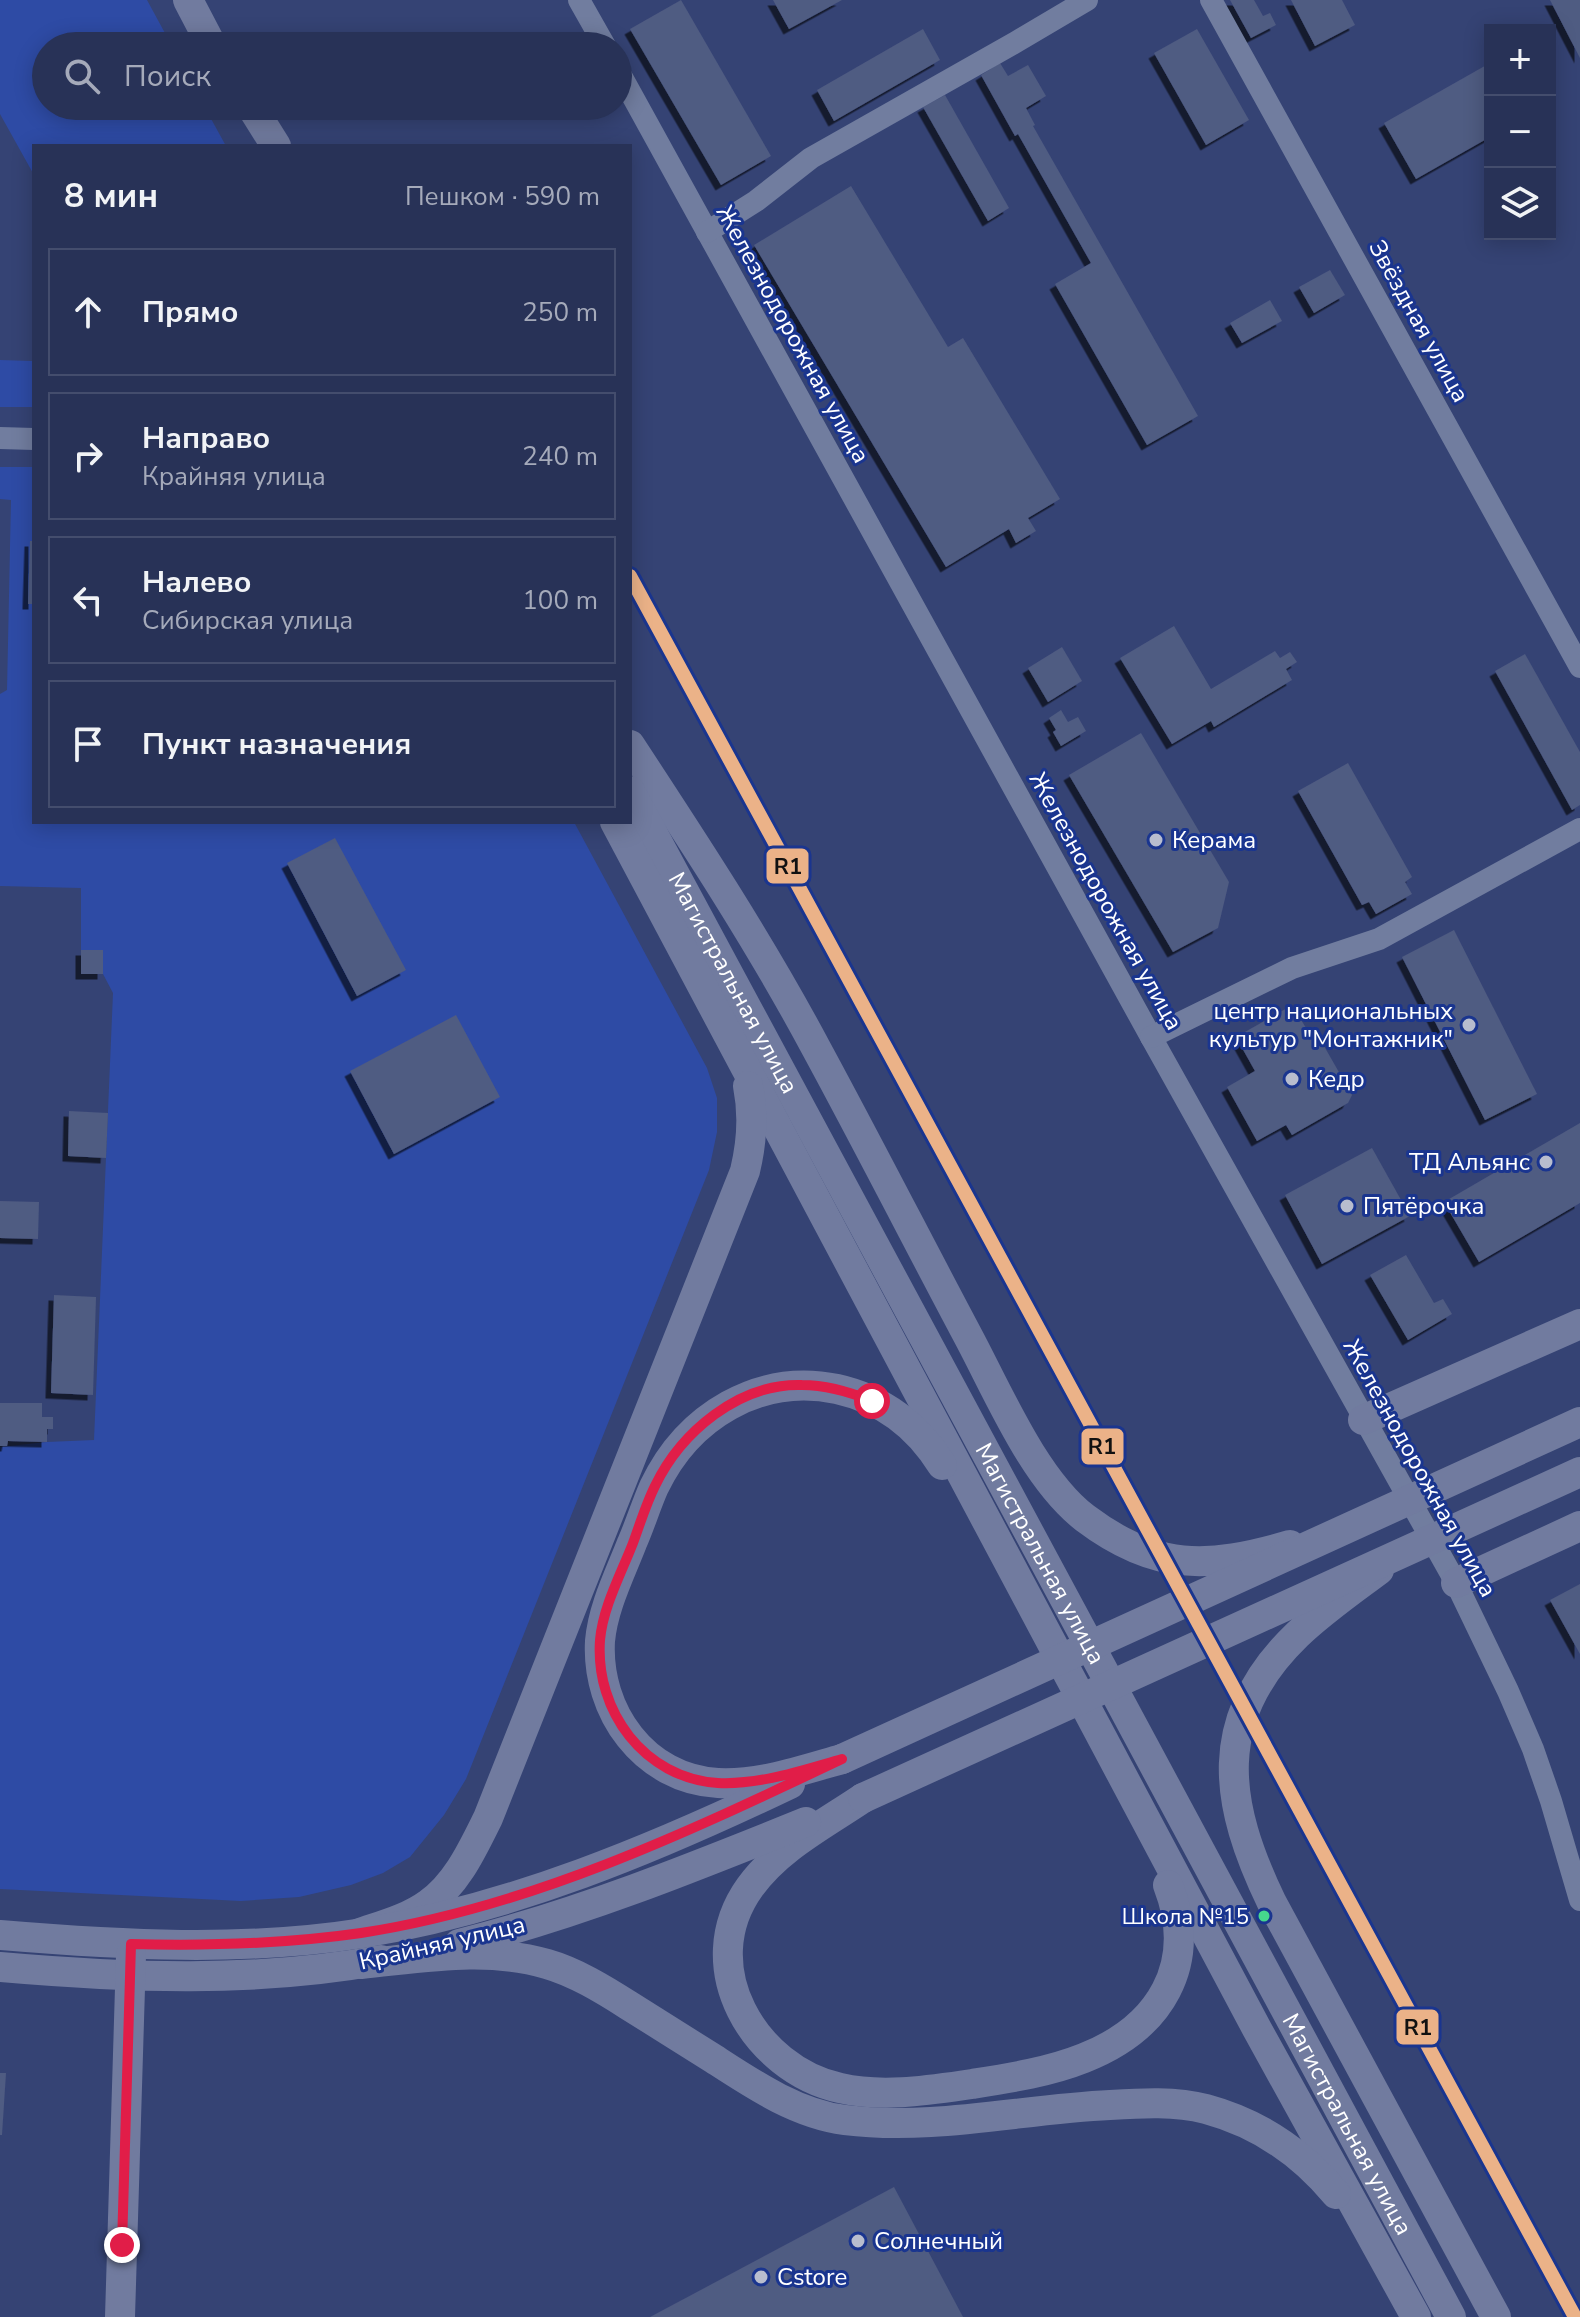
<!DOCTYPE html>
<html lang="ru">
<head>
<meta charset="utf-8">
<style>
	body { margin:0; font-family:"Nunito Sans",sans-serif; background:#343e61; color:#f1f3f6 }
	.controls { position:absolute; right:24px; top:24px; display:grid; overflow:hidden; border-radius:0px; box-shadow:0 4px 20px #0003 }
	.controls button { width:72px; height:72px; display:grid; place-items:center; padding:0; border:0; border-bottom:2px solid #444d6d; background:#283257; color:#f1f3f6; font:40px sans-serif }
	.stop { position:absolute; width:24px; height:24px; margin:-18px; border:6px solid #e11d48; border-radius:50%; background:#fff }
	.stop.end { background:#e11d48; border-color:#fff; box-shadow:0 2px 8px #0008 }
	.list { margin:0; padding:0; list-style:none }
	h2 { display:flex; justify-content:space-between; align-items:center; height:104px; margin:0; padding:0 32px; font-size:34px }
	h2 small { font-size:26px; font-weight:400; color:#a5aaba }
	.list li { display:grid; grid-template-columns:52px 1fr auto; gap:24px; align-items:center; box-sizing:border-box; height:128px; margin:0 16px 16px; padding:0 16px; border:2px solid #444d6d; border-radius:0px }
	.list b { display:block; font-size:30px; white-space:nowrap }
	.list p { margin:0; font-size:26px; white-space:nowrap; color:#a5aaba }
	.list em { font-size:26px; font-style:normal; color:#a5aaba }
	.icon { flex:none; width:44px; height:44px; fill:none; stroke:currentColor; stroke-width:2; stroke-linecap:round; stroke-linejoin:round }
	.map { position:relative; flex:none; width:1580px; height:2317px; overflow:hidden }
	.search { position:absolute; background:#283257; box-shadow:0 4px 20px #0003; left:32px; top:32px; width:600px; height:88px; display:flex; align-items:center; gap:20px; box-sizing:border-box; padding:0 28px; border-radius:44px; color:#a5aaba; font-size:30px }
	.panel { position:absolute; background:#283257; box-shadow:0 4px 20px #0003; left:32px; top:144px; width:600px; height:680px; border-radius:0px }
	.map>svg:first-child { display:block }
</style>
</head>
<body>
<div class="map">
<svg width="1580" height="2317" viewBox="0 0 1580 2317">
	<defs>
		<filter id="shadow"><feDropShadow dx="-5.5" dy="5.5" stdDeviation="0" flood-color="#0009"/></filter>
	</defs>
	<rect width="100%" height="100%" fill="#354374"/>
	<!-- green -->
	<g fill="#2e4ba5">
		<path d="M0,0H147L172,46H46V106H204L226,146H34V175L0,114Z"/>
		<path d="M34,357V407H0V360L32,361Z"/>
		<path d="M0,467H34V822H574L707,1068L717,1098V1132L709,1170L466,1779L444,1815L410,1857L383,1873L351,1885L299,1897L241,1901L0,1889V1447L47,1442L94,1440L113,993L103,974V950H81V888L0,886V694L7,690L11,500L0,499Z"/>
	</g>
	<!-- building -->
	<g fill="#4f5b82" filter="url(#shadow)">
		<path d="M681,0L771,156L721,185L630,29Z"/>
		<path d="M773,0H842L789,29Z"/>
		<path d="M1230,0H1254L1263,16L1270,13L1276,25L1251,38Z"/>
		<path d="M1291,0H1342L1355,25L1315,46Z"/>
		<path d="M1550,0H1580V58Z"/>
		<path d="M923,29L940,60L834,121L817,90Z"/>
		<path d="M1197,29L1249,120L1206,145L1154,53Z"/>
		<path d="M1000,63L1008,76L1028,65L1046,96L1026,108L1035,125L1033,126L1198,416L1147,445L1055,284L1091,263L1018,134L1015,136L981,75Z"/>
		<path d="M1490,63V137L1416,179L1384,123Z"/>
		<path d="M945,95L1009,208L988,221L923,107Z"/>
		<path d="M851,186L948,347L963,338L1060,499L1028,518L1036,531L1016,543L1009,529L946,567L754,245Z"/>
		<path d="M1330,270L1345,295L1314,313L1299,287Z"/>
		<path d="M1270,300L1282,321L1242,343L1230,323Z"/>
		<path d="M30,541H34V604H28Z"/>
		<path d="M1174,626L1211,689L1275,651L1280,658L1290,652L1297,662L1286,669L1292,680L1214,727L1211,721L1172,744L1120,658Z"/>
		<path d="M1062,647L1082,681L1048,702L1028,668Z"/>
		<path d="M1525,654L1580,752V805L1572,810L1495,671Z"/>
		<path d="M1061,710L1068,722L1078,717L1086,731L1061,746L1053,732L1056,730L1049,718Z"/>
		<path d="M1141,733L1229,882L1218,928L1173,952L1069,775Z"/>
		<path d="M1348,763L1412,877L1405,882L1412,894L1376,914L1369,902L1362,905L1298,791Z"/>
		<path d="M335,838L406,970L357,996L287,863Z"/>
		<path d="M1454,930L1537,1094L1485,1120L1402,957Z"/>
		<rect x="81" y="950" width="22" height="24"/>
		<path d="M1289,1007L1293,1015L1297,1013L1312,1038L1320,1039L1352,1095L1348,1103L1292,1135L1286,1125L1257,1141L1227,1087L1255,1071L1236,1037Z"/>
		<path d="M456,1015L500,1097L394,1154L350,1071Z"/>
		<path d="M69,1111L108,1113L106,1158L68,1156Z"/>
		<path d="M1580,1123V1203L1479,1262L1444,1202Z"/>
		<path d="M1372,1148L1410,1216L1322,1264L1285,1195Z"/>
		<path d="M0,1201L39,1202L38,1239L0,1238Z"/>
		<path d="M1406,1255L1434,1303L1443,1299L1452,1314L1408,1340L1370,1275Z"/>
		<path d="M54,1295L96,1297L93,1395L51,1393Z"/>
		<path d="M0,1403H42V1417H53V1429H47V1442L8,1441L7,1446H0Z"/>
		<path d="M1580,1584V1654L1550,1600Z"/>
		<path d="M0,2073H6L2,2135H0Z"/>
		<path d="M894,2187L963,2317H650Z"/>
	</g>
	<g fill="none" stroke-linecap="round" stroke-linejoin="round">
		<!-- minor -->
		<g stroke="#717d9f" stroke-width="22">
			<path d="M579,0L605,46"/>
			<path d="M1211,0L1580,667"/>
			<path d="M618,70L1151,1037L1456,1583L1508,1691L1533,1749L1551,1801L1580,1900"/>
			<path d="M707,232L756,201L811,158L1016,42L1087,0"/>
			<path d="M0,438L34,439"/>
			<path d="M1151,1037L1292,968L1379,939L1580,829"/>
		</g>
		<!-- major -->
		<g stroke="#717b9f" stroke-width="30">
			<path d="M188,0L212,46"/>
			<path d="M251,106L276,146"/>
			<path d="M630,745C695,844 760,943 816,1048C868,1144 917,1240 968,1336C998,1392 1034,1479 1085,1518C1155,1571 1208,1569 1290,1545"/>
			<path id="s1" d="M630,791L1451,2317"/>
			<path d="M615,822L1257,2029L1416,2317"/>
			<path d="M1363,1420L1580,1324"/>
			<path d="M1379,1570C1351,1591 1322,1611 1297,1635C1210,1719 1224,1804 1272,1903L1496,2317"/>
			<path d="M1456,1583L1580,1526"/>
			<path d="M842,1759C803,1770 760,1785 718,1783C644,1779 596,1711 600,1641C603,1607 620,1574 632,1543C640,1525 646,1505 654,1487C688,1416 759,1373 837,1389C882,1399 918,1426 942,1465"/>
			<path d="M863,1798C823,1825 778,1848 750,1887C693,1966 754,2069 840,2088C883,2098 930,2090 972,2084C1010,2078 1049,2072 1084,2058C1160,2028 1199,1965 1168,1885"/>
			<path d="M360,1933C383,1925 409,1918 428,1904C457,1884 473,1848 488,1818L745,1171C752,1142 754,1116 748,1086"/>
			<path d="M0,1935C120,1945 243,1952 363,1933C513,1908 654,1849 790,1784"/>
			<path d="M459,1944C578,1914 692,1868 806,1822"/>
			<path d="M361,1964C423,1958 486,1946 547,1964C575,1972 603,1989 628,2005C657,2023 685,2041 714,2059C754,2085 797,2114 845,2120C933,2131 1022,2109 1110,2105C1142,2103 1175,2101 1206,2109C1258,2123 1302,2153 1336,2194"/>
			<path d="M0,1967C126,1978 256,1983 381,1960"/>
			<path d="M120,2317L131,1955"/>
		</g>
		<!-- major-bridge -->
		<g stroke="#717b9f" stroke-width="30">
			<path d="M842,1759L1580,1422"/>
			<path d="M863,1798L1580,1472"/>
		</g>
		<!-- rail-1 casing -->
		<g stroke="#1a358f" stroke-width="20">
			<path id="rail-1" d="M630,576L1575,2317"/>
		</g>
		<!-- rail-1 -->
		<use href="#rail-1" stroke="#ebb288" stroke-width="14"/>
	</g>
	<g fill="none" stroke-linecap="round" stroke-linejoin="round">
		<!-- route -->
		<path stroke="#e11d48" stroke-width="10" d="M122,2245L131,1944C207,1946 285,1944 361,1933C531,1907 688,1832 842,1759C803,1770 760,1785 718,1783C644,1778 595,1711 600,1640C603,1607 621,1574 633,1543C640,1524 646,1504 655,1486C681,1432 739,1383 802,1385C826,1385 850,1392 872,1401"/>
	</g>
	<!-- markers -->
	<g fill="#b8bdce" stroke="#1a358f" stroke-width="3">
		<circle cx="1156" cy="840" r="8"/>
		<circle cx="1469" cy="1025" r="8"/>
		<circle cx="1292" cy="1079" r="8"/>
		<circle cx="1546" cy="1162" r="8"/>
		<circle cx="1347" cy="1206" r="8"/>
		<circle cx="858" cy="2241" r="8"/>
		<circle cx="761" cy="2277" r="8"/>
	</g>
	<circle fill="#46d78d" stroke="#1a358f" stroke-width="3" cx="1264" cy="1916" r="7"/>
	<g text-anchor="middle" stroke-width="6" stroke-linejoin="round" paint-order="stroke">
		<!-- bus labels -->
		<g font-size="22" fill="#fff" stroke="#1a358f" text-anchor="end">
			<text x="1249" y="1924">Школа №15</text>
		</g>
		<!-- street labels -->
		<g font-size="24" fill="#fff" stroke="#1a358f">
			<text transform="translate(1419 321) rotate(61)" y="8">Звёздная улица</text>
			<text transform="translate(793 334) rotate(61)" y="8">Железнодорожная улица</text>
			<text transform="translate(1106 901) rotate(61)" y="8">Железнодорожная улица</text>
			<text dy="8" stroke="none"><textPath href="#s1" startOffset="218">Магистральная улица</textPath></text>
			<text transform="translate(1420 1468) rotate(61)" y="8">Железнодорожная улица</text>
			<text dy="8" stroke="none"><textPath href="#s1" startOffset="866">Магистральная улица</textPath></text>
			<text transform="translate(442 1943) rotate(-13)" y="8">Крайняя улица</text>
			<text dy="8" stroke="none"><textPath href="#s1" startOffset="1514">Магистральная улица</textPath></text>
		</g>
		<!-- poi labels -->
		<g font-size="24" fill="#fff" stroke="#1a358f" text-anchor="start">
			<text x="1172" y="848">Керама</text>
			<text x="1453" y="1019" text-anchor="end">центр национальных<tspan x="1453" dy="28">культур "Монтажник"</tspan></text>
			<text x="1308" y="1087">Кедр</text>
			<text x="1530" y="1170" text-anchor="end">ТД Альянс</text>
			<text x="1363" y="1214">Пятёрочка</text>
			<text x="874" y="2249">Солнечный</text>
			<text x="777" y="2285">Cstore</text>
		</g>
	</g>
	<g stroke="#1a358f" stroke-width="3">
		<rect x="765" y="847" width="45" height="38" rx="8" fill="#ebb288"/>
		<rect x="1080" y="1427" width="45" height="39" rx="8" fill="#ebb288"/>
		<rect x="1395" y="2008" width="45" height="38" rx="8" fill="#ebb288"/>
	</g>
	<g font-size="22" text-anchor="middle" font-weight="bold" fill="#111">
		<text x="788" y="874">R1</text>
		<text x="1102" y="1454">R1</text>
		<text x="1418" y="2035">R1</text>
	</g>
</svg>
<div class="controls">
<button>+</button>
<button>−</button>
<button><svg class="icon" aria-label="layers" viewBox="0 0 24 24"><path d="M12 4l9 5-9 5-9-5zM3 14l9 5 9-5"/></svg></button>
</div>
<div class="stop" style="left:872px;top:1401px"></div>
<div class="stop end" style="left:122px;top:2245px"></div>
<div class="search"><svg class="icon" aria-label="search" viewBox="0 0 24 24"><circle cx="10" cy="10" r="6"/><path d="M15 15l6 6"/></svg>Поиск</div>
<section class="panel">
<h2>8 мин<small>Пешком · 590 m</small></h2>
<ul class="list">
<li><svg class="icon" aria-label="ahead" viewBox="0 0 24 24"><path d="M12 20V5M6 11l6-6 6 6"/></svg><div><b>Прямо</b></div><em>250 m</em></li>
<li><svg class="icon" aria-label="right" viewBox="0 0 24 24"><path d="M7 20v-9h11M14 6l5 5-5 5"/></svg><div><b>Направо</b><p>Крайняя улица</p></div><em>240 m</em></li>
<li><svg class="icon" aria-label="left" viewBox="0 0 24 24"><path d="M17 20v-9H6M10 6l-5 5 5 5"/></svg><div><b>Налево</b><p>Сибирская улица</p></div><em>100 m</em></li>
<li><svg class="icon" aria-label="arrive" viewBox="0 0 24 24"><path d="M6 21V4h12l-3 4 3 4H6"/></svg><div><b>Пункт назначения</b></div></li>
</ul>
</section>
</div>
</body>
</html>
